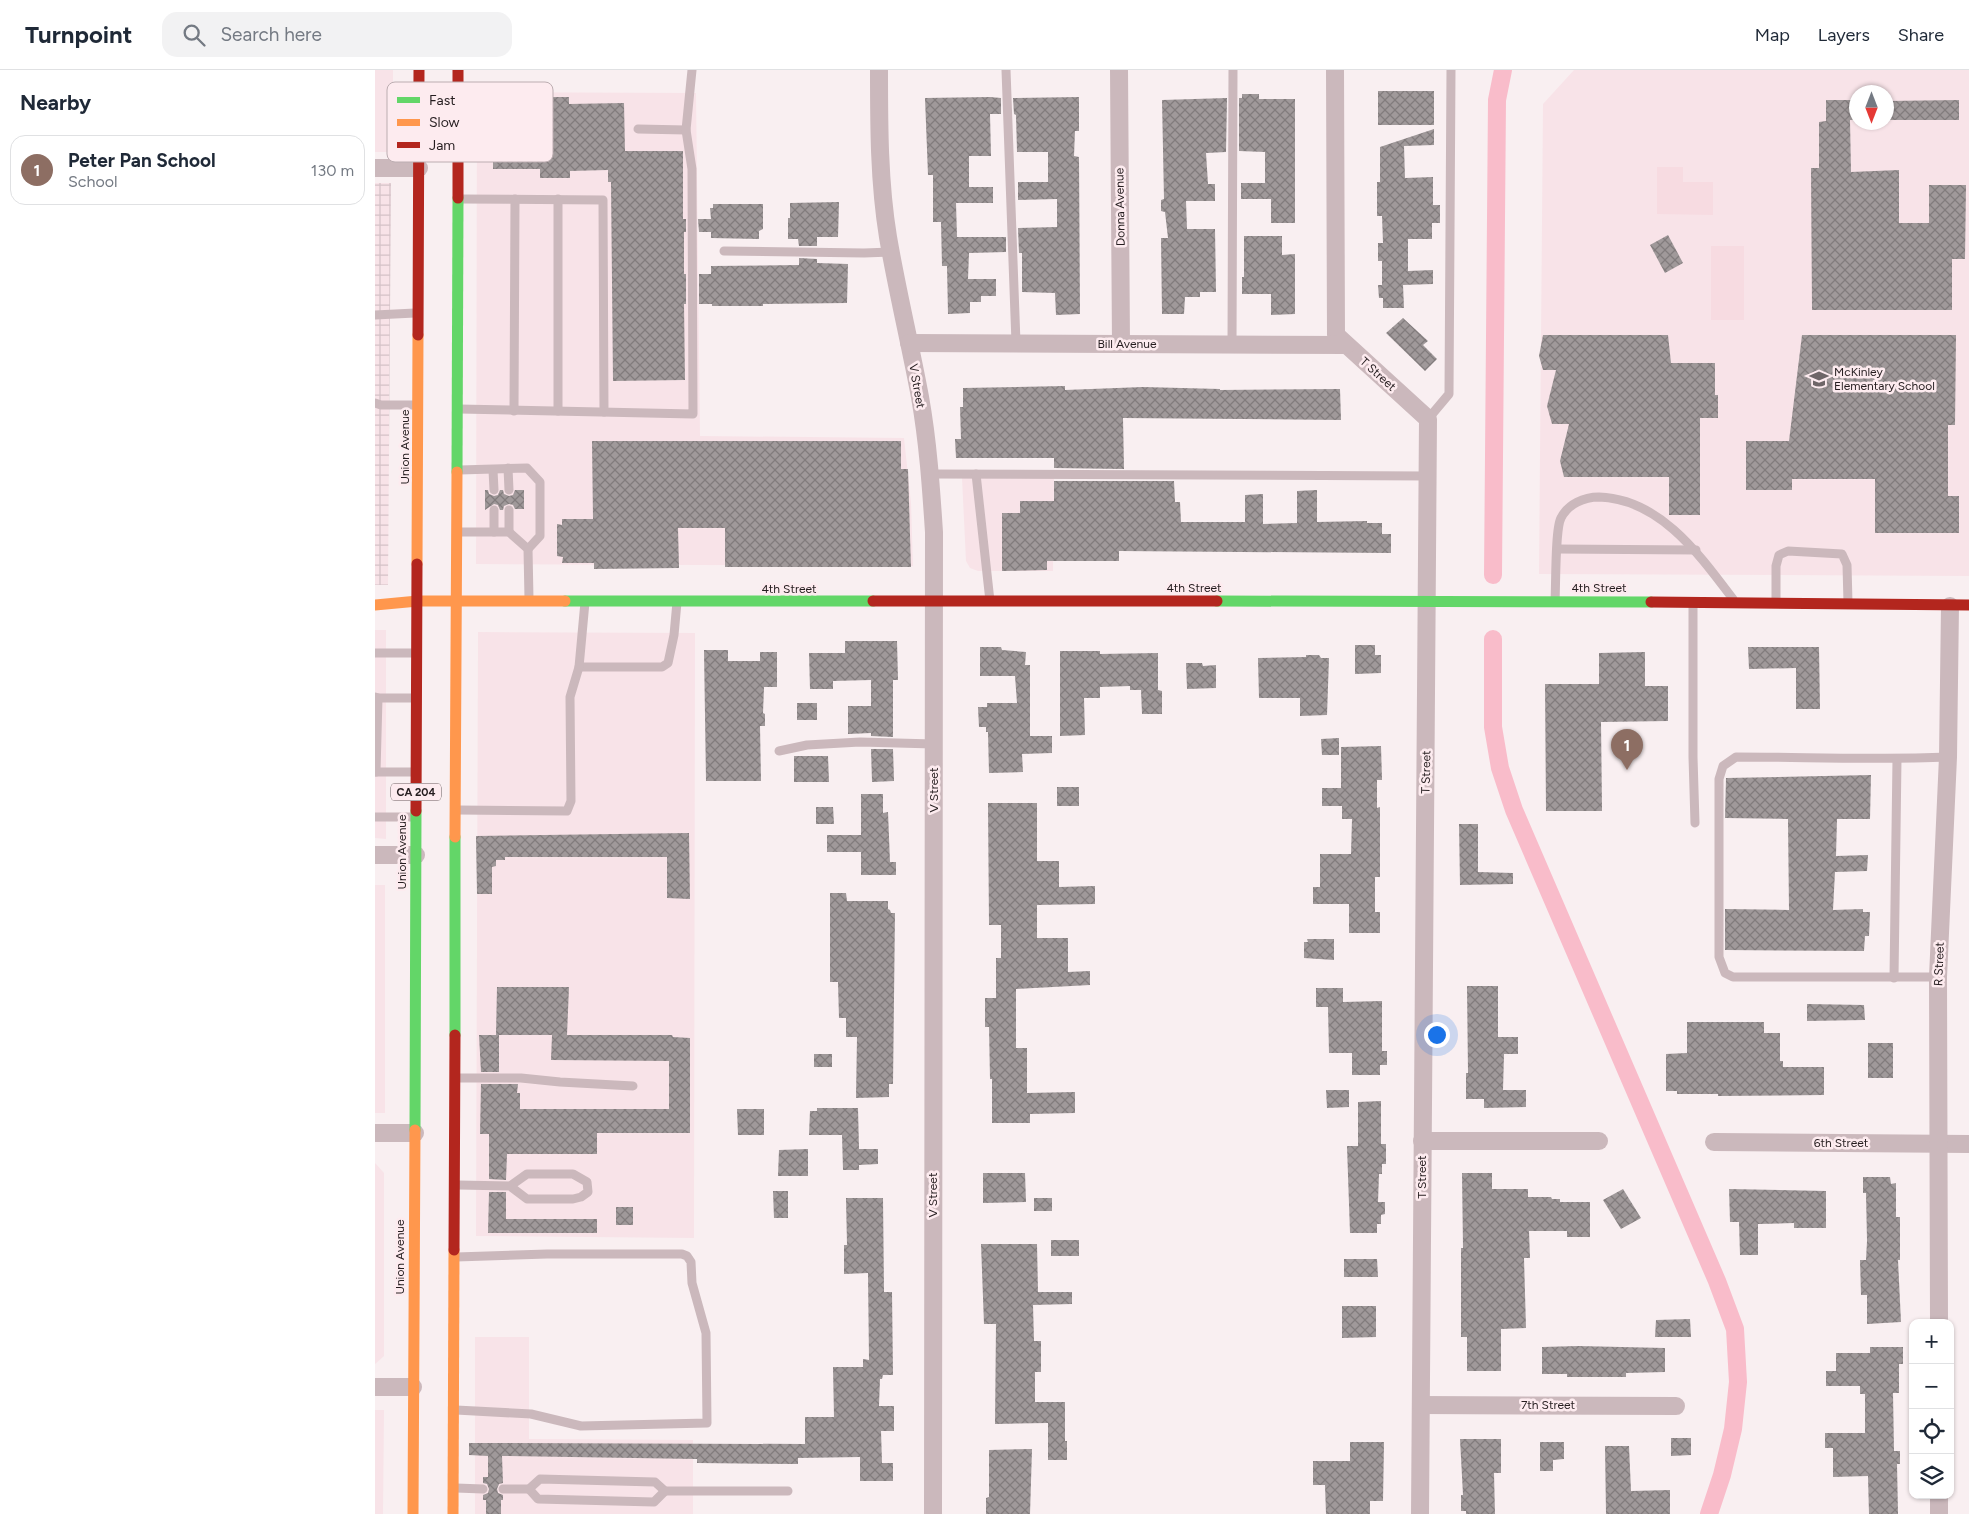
<!DOCTYPE html>
<html lang="en">
<head>
<meta charset="utf-8">
<style>
	body { margin:0; font-family:Figtree,sans-serif; background:#f2f2f3; color:#1f2937 }
	.controls { position:absolute; right:15px; bottom:15px; display:grid; overflow:hidden; border-radius:10px; box-shadow:0 1px 4px #0004 }
	.controls button { width:45px; height:45px; display:grid; place-items:center; padding:0; border:0; border-bottom:1px solid #e0e1e3; background:#fff; color:#1f2937; font:25px sans-serif }
	.compass { position:absolute; left:1474px; top:15px; width:45px; height:45px; border-radius:50%; background:#fff; box-shadow:0 1px 4px #0004; rotate:180deg }
	.you { position:absolute; left:1061px; top:964px; width:18px; height:18px; margin:-12px; border:4px solid #fff; border-radius:50%; background:#1a73e8; box-shadow:0 0 0 8px #1a73e833 }
	.badge { display:grid; place-items:center; width:32px; height:32px; border-radius:50%; background:#0b8043; color:#fff; font-size:16px; font-weight:700 }
	.pin { position:absolute; translate:-50% -41px; filter:drop-shadow(0 1px 2px #0008) }
	.pin::after { content:''; position:absolute; top:26px; width:18px; height:15px; background:inherit; clip-path:polygon(0 0,100% 0,50% 100%) }
	.list { margin:0; padding:0; list-style:none }
	h2 { display:flex; justify-content:space-between; align-items:center; height:65px; margin:0; padding:0 20px; font-size:21px }
	h2 small { font-size:16px; font-weight:400; color:#747a83 }
	.list li { display:grid; grid-template-columns:32px 1fr auto; gap:15px; align-items:center; box-sizing:border-box; height:70px; margin:0 10px 10px; padding:0 10px; border:1px solid #e0e1e3; border-radius:15px }
	.list b { display:block; font-size:19px; white-space:nowrap }
	.list p { margin:0; font-size:16px; white-space:nowrap; color:#747a83 }
	.list em { font-size:16px; font-style:normal; color:#747a83 }
	.icon { flex:none; width:28px; height:28px; fill:none; stroke:currentColor; stroke-width:2; stroke-linecap:round; stroke-linejoin:round }
	.map { position:relative; flex:none; width:1594px; height:1444px; overflow:hidden }
	header { display:flex; align-items:center; gap:30px; box-sizing:border-box; height:70px; padding:0 25px; background:#fff; border-bottom:1px solid #e0e1e3 }
	header strong { font-size:24px }
	nav { display:flex; gap:28px; margin-inline-start:auto; font-size:18px }
	.search { width:350px; height:45px; background:#f2f2f3; display:flex; align-items:center; gap:12px; box-sizing:border-box; padding:0 18px; border-radius:15px; color:#747a83; font-size:19px }
	main { display:flex }
	aside { flex:1; background:#fff }
	.map>svg:first-child { display:block }
</style>
</head>
<body>
<header>
<strong>Turnpoint</strong>
<div class="search"><svg class="icon" aria-label="search" viewBox="0 0 24 24"><circle cx="10" cy="10" r="6"/><path d="M15 15l6 6"/></svg>Search here</div>
<nav><a>Map</a><a>Layers</a><a>Share</a></nav>
</header>
<main>
<aside>
<h2>Nearby<small></small></h2>
<ul class="list">
<li><span class="badge" style="background:#8d6e63">1</span><div><b>Peter Pan School</b><p>School</p></div><em>130 m</em></li>
</ul>
</aside>
<div class="map">
<svg width="1594" height="1444" viewBox="0 0 1594 1444">
	<defs>
		<pattern id="industrial-grid" width="8" height="8" patternUnits="userSpaceOnUse" patternTransform="scale(1.25)"><rect width="8" height="8" fill="#f8e3e8"/><path d="M0 4h8M4 0v8" fill="none" stroke="#d4c2c7"/></pattern>
		<pattern id="building-cross-hatch" width="8" height="8" patternUnits="userSpaceOnUse" patternTransform="scale(1.25)"><rect width="8" height="8" fill="#a0999a"/><path d="M0 0l8 8M0 8l8-8" fill="none" stroke="#827c7d"/></pattern>
	</defs>
	<rect width="100%" height="100%" fill="#f9eff1"/>
	<!-- built -->
	<g fill="#f8e3e8" fill-rule="evenodd">
		<rect x="0" y="0" width="18" height="82"/>
		<path d="M1199,0H1594V506L1164,504L1168,34ZM1482,22H1512V52H1482Z"/>
		<path d="M102,22L321,23L325,366L529,368L536,433L538,496L101,494Z"/>
		<path d="M587,408H679L678,501H603L595,498L591,491Z"/>
		<path d="M0,560H11V769L0,768Z"/>
		<path d="M103,562L320,563L319,1168L101,1166Z"/>
		<rect x="0" y="815" width="10" height="228"/>
		<path d="M0,1093L9,1103V1286L0,1294Z"/>
		<path d="M100,1267H154V1369L318,1370V1444H100Z"/>
		<path d="M0,1340H9L8,1444H0Z"/>
	</g>
	<!-- industrial -->
	<path fill="url(#industrial-grid)" d="M0,113H16L13,515H0Z"/>
	<!-- green -->
	<g fill="#f7dbe1">
		<path d="M1282,97H1308V112H1338V145L1282,144Z"/>
		<rect x="1336" y="176" width="33" height="74"/>
	</g>
	<g fill="none" stroke-linecap="round" stroke-linejoin="round">
		<!-- canal -->
		<g stroke="#f9bcca" stroke-width="18">
			<path d="M1118,505L1122,30L1128,0"/>
			<path d="M1118,569V657L1125,698L1139,740L1342,1211L1360,1259L1363,1312L1358,1359L1347,1405L1334,1444"/>
		</g>
	</g>
	<!-- building -->
	<g fill="url(#building-cross-hatch)">
		<rect x="1003" y="21" width="56" height="34"/>
		<path d="M867,24H884V29H920V153H896V129H866V113H890V82L864,81V28H867Z"/>
		<path d="M164,27H194V34L249,33L250,81H308V149H311V162H309V204H311V234H309L310,310L238,311L236,112H233V100L195,101V108H165V99H118V88H103V49H114V34H164Z"/>
		<path d="M615,27L626,28V44H615L616,86H594V117H618V133H581L582,167H631V182L594,183L593,209H621V226H606V232H595V243L573,244L572,196H567L566,152H558V105H553L550,28Z"/>
		<path d="M704,27V61H700L699,86L704,87L705,244L681,245L680,223L647,222V183H644L643,158L682,157V129L643,130V112H673V82H642L641,45L639,44L638,28Z"/>
		<path d="M852,28L851,82L831,83L833,114H840V131H811L812,159H840L841,222H825V227H810L809,244H787L786,168H793L790,142L786,141V130L789,129L787,30Z"/>
		<path d="M1451,30H1482V50H1475L1476,102L1524,100V153H1554V115H1591L1590,189H1577V240H1437L1436,98H1444V52L1451,51Z"/>
		<path d="M1584,30V50H1512V31Z"/>
		<path d="M1059,59V75L1029,76L1030,108L1058,107V135H1065V153H1057V169H1033V201L1058,200V214L1028,215L1029,238H1008V228H1004L1003,215H1007V191H1003V173H1008L1007,146H1002V112H1005V77Z"/>
		<path d="M464,132L463,167H442V176H424L423,169H413V148H415V133Z"/>
		<path d="M338,134H388V159L384,161V169L336,168V162H324L323,149H336L335,138H338Z"/>
		<path d="M1293,165L1308,193L1290,203L1275,175Z"/>
		<path d="M869,166H907V185L920,184V244L896,245V224H867V207H869Z"/>
		<path d="M424,188L442,189V193L473,194L472,233L388,234V236H337V234H324V204H336V196L424,195Z"/>
		<path d="M1028,248L1053,271L1048,275L1062,289L1050,301L1011,263Z"/>
		<path d="M1168,265H1293L1296,293H1340V325H1343V348H1325V445H1294V407H1189L1185,391L1194,354H1177L1172,336L1181,300H1168L1164,286Z"/>
		<path d="M1427,265H1581L1580,355H1573V426H1584V463H1500V409H1417V420H1371V371H1414Z"/>
		<path d="M690,316V320L768,317L845,319V320L965,319L966,350L748,348L749,399L679,398V388H581L580,369H586L585,337H588V318Z"/>
		<path d="M217,371H526V399H533L536,497H350V458H303L304,498L219,499V493H187L188,487L182,486V454L187,455V449H218Z"/>
		<path d="M679,411H799L800,432H805L806,452H870V425L888,424V454L922,453V421L942,420V452L992,451V453H1007V464H1016V483L744,481V491H672V500L627,501V443H645V431H679Z"/>
		<path d="M110,420H113L114,424L119,426L123,425L125,420H128L129,424L134,426L138,425L140,420H149V439H140L138,435L134,434L129,436L128,440H125L123,435L119,434L110,440Z"/>
		<path d="M470,571H522L523,610H518V667L496,666V663L473,664V636H496V610L458,611V619H435L434,583H470Z"/>
		<path d="M980,575H1000V585H1006V603L980,604Z"/>
		<path d="M605,577H626L627,580L651,582L650,595H655V666H677V683L647,684L648,702L614,703L613,662H611V657H604L603,637H612V633H642L640,606H605Z"/>
		<path d="M1373,577H1444L1445,639H1421V598L1374,599Z"/>
		<path d="M329,580H353V591H385V582H402V617H389L388,643L390,644V656H385L386,711H331Z"/>
		<path d="M685,581H725V584L783,583V620L787,621V644H767L766,620H755V616L725,617V628H709L710,665L685,666Z"/>
		<path d="M1270,582V616H1293V651L1226,652L1227,741H1171L1170,614H1224V583Z"/>
		<path d="M931,585H944L946,588H954L952,645L925,646V628H884L883,588L931,587Z"/>
		<path d="M811,593H827L828,596L841,595V618L812,619Z"/>
		<rect x="422" y="633" width="20" height="17"/>
		<path d="M964,668V685H947L946,669Z"/>
		<path d="M1006,676L1007,710H1002V738L1005,737V807H1000V842H1005V863H974V834H938V817H945V784H976L977,749H967V736H947V718H966V677Z"/>
		<path d="M496,679H518L519,711L497,712Z"/>
		<path d="M419,686H453L454,712H419Z"/>
		<path d="M1496,705L1495,749H1462L1461,786L1493,785L1492,801L1460,802L1458,840L1488,839V842H1495L1494,866H1490L1489,881L1350,880V839L1414,840L1413,749L1350,748L1351,708Z"/>
		<rect x="682" y="717" width="22" height="19"/>
		<path d="M486,724H508V743L513,742L515,792H521V805H486V782H452V765H486Z"/>
		<path d="M613,733H662V791H684V817L720,816V834L662,835V868H693V902L715,901V915L641,919V978H652V1023L700,1022V1043L655,1044V1053H617V1009H615L614,957H610V928H621V888H626V855H614Z"/>
		<path d="M441,737H458L459,754H441Z"/>
		<path d="M1084,754H1103V802L1138,803V814L1085,815Z"/>
		<path d="M314,763L315,829L292,828V787H130V790H121V796L117,797V824H102L101,766Z"/>
		<path d="M455,823H471L472,831H513V839L515,840L516,843H520L518,1014H514V1027L481,1028L482,967H471V948H464L463,912H455Z"/>
		<path d="M932,869H959V890L929,888V872H933Z"/>
		<path d="M1092,916H1123V967H1143V984H1129L1128,1020H1151V1037L1109,1038V1029H1091V1003H1093Z"/>
		<path d="M122,917H194L192,965H297L298,967L315,968V1063H222V1084H132L131,1110L114,1109V1064H105L106,1014H143L142,1023H145V1039H294V991L176,990L177,965H121Z"/>
		<path d="M941,918H968V932L1007,931V981H1012V995H1005V1005H977V983H954L953,937H941Z"/>
		<path d="M1432,934L1489,935L1490,950L1432,951Z"/>
		<path d="M1312,952H1389V963H1405V991H1408V997H1449V1025L1343,1026V1024H1302V1021H1291V984L1312,983Z"/>
		<path d="M104,965H124V1002H106Z"/>
		<rect x="1493" y="973" width="25" height="35"/>
		<rect x="439" y="984" width="18" height="13"/>
		<path d="M951,1020H974V1037L952,1038Z"/>
		<path d="M1006,1031V1074H1011V1094H1007V1104H1004L1003,1132H1010V1144L1006,1145V1154H1002V1163H975L972,1076H983V1032Z"/>
		<path d="M442,1038H483L484,1079H503V1094L484,1095V1100H468L467,1065H434L435,1041H442Z"/>
		<path d="M362,1039H389V1065H363Z"/>
		<path d="M433,1079V1106H403L404,1080Z"/>
		<path d="M608,1103H650L651,1132L608,1133Z"/>
		<path d="M1087,1103H1117V1119H1153V1127H1176L1177,1129H1185V1132H1215V1167H1192V1161H1154L1155,1188H1149L1151,1258L1126,1259V1301H1092V1267H1086V1178H1088Z"/>
		<path d="M1488,1107H1515L1516,1114L1521,1113V1147H1525V1190H1523L1526,1252L1492,1254V1225H1486L1485,1190H1491L1492,1171L1491,1123H1488Z"/>
		<path d="M1248,1119L1266,1148L1246,1159L1228,1130Z"/>
		<path d="M1354,1119L1451,1121V1158H1419V1153L1383,1154V1185H1365L1364,1152H1355Z"/>
		<path d="M398,1121H413V1148H399Z"/>
		<path d="M114,1122H131V1149H222V1163H113Z"/>
		<path d="M471,1128H508L509,1222H517L518,1305H508L507,1309H505L504,1336H519V1361H506L507,1393H518V1411H485V1387L423,1388V1394L322,1393V1389L127,1386L128,1413L124,1414L122,1419L123,1423L128,1425V1430H126V1444H111V1430H108V1425L113,1423L114,1419L112,1414L108,1413V1407H113V1386L94,1385V1373L430,1374V1347H459L458,1297H488V1289L494,1290L493,1203L469,1204V1175H472Z"/>
		<rect x="659" y="1128" width="18" height="13"/>
		<rect x="241" y="1137" width="17" height="18"/>
		<rect x="676" y="1170" width="28" height="16"/>
		<path d="M606,1174H662L663,1222H697V1234L658,1235L659,1271H666V1302H660V1332H690V1371H692V1390H673V1353L620,1354L621,1254H609Z"/>
		<path d="M969,1189H1002L1003,1207H969Z"/>
		<path d="M967,1236H1001V1267L967,1268Z"/>
		<path d="M1315,1249L1316,1267H1280L1281,1250Z"/>
		<path d="M1203,1276L1290,1278V1302L1251,1303V1307H1192V1304H1167V1277Z"/>
		<path d="M1495,1277H1528V1294H1524V1323H1518L1519,1381H1525V1394H1522L1523,1444H1494L1493,1406L1458,1407V1378H1450V1363H1490V1324H1485V1316H1451V1301H1461V1283H1495Z"/>
		<path d="M1296,1368H1316V1385L1296,1386Z"/>
		<path d="M1085,1369H1126V1403H1119L1120,1444H1091V1441H1086V1425H1088Z"/>
		<path d="M975,1372H1009L1008,1431H995V1444H951L950,1415H938V1391H975Z"/>
		<path d="M1165,1372H1189V1389L1178,1390V1401H1165Z"/>
		<path d="M1230,1376H1254L1256,1421L1295,1420V1444H1231Z"/>
		<path d="M657,1379L655,1444H611V1428L614,1427V1380Z"/>
	</g>
	<g fill="none" stroke-linecap="round" stroke-linejoin="round">
		<!-- lane -->
		<g stroke="#cbb8bc" stroke-width="9">
			<path d="M631,0L641,273"/>
			<path d="M263,59L311,60"/>
			<path d="M85,129L228,130L229,342"/>
			<path d="M183,129V341"/>
			<path d="M349,181L489,183L516,182"/>
			<path d="M0,245L40,243"/>
			<path d="M857,274L858,0"/>
			<path d="M0,333L6,335H41"/>
			<path d="M84,339L318,344L317,99L311,60L317,0"/>
			<path d="M139,341L140,129"/>
			<path d="M1053,349L1074,324L1076,0"/>
			<path d="M133,398L134,420"/>
			<path d="M85,400L152,398L165,412V466L153,479"/>
			<path d="M118,400L119,420"/>
			<path d="M555,404L1053,406"/>
			<path d="M601,404L615,531"/>
			<path d="M119,440V462"/>
			<path d="M134,440V462"/>
			<path d="M83,462H134L153,479L154,529"/>
			<path d="M1182,479L1321,480"/>
			<path d="M1180,531C1181,515 1180,459 1186,448C1193,434 1209,427 1224,427C1285,429 1324,484 1358,529"/>
			<path d="M1401,532V496L1404,485L1413,481L1467,484L1472,495L1473,533"/>
			<path d="M1318,533V687L1320,753"/>
			<path d="M0,583H40"/>
			<path d="M204,597H287L293,593L299,565L302,532"/>
			<path d="M0,627L3,628L1,702"/>
			<path d="M3,628H40"/>
			<path d="M404,681L432,675L485,672L559,674"/>
			<path d="M0,702H39"/>
			<path d="M83,740L192,741L196,731L195,627L204,597L210,532"/>
			<path d="M0,747H37"/>
			<path d="M1563,907H1358L1350,903L1344,887V709L1348,696L1361,687C1431,687 1502,690 1573,687"/>
			<path d="M1519,908L1522,689"/>
			<path d="M82,1008H146L185,1012L258,1016"/>
			<path d="M83,1115L135,1116L152,1104H198L212,1112L213,1122L206,1127L198,1129H152L135,1116"/>
			<path d="M81,1187L172,1184H307L312,1186L316,1192L317,1213L331,1263L332,1353L206,1356L156,1344L81,1340"/>
			<path d="M81,1418L108,1419"/>
			<path d="M128,1419H154L165,1409L280,1412L290,1421H413"/>
			<path d="M154,1419L163,1429L279,1432L290,1421"/>
		</g>
		<!-- street -->
		<g stroke="#cbb8bc" stroke-width="18">
			<path d="M504,0C504,55 504,112 513,167C522,220 535,273 545,327C553,372 556,417 559,462L558,1444"/>
			<path d="M744,0L746,274"/>
			<path d="M960,0L961,265L1053,349L1045,1444"/>
			<path d="M0,98H44"/>
			<path d="M534,273L971,275"/>
			<path d="M0,785H41"/>
			<path d="M0,1063H40"/>
			<path d="M1047,1071H1224"/>
			<path d="M1339,1072L1594,1074"/>
			<path d="M1564,1253L1563,907L1573,687L1575,536"/>
			<path d="M0,1317H38"/>
			<path d="M1046,1335L1301,1336"/>
			<path d="M1564,1425V1444"/>
		</g>
		<!-- fast -->
		<g stroke="#63d668" stroke-width="11">
			<path d="M82,402L83,128"/>
			<path d="M190,531H498"/>
			<path d="M842,531L1276,532"/>
			<path d="M80,965V767"/>
			<path d="M40,1060L41,741"/>
		</g>
		<!-- slow -->
		<g stroke="#ff974d" stroke-width="11">
			<path d="M42,494L43,265"/>
			<path d="M0,535L43,531H190"/>
			<path d="M80,767L82,402"/>
			<path d="M38,1444L40,1060"/>
			<path d="M78,1444L79,1180"/>
		</g>
		<!-- jam -->
		<g stroke="#b3261e" stroke-width="11">
			<path d="M83,128V0"/>
			<path d="M43,265L44,0"/>
			<path d="M498,531H842"/>
			<path d="M1276,532L1594,535"/>
			<path d="M41,741L42,494"/>
			<path d="M79,1180L80,965"/>
		</g>
	</g>
	<!-- icons -->
	<defs>
		<g id="school-bare" transform="scale(1.5)"><path d="M0-5L7-2L0 1L-7-2ZM-4 1L0 2.5L4 1V4Q0 6-4 4Z" fill="#6f6668" stroke="#fdebef" stroke-width="2.5" paint-order="stroke"/></g>
	</defs>
	<g fill-rule="evenodd">
		<use href="#school-bare" x="1444" y="309"/>
	</g>
	<g text-anchor="middle" stroke-width="5" stroke-linejoin="round" paint-order="stroke">
		<!-- shield labels -->
		<rect fill="#fdebef" stroke="#665b5d" stroke-width="1" x="16" y="713.5" width="50" height="17" rx="4"/>
		<g font-size="11" font-weight="bold" fill="#251d1f">
			<text x="41" y="726">CA 204</text>
		</g>
		<!-- street labels -->
		<g font-size="12" fill="#251d1f" stroke="#fdebef">
			<text transform="translate(745 137) rotate(-91)" y="4">Donna Avenue</text>
			<text x="752" y="278">Bill Avenue</text>
			<text transform="translate(1003 304) rotate(42)" y="4">T Street</text>
			<text transform="translate(542 316) rotate(80)" y="4">V Street</text>
			<text transform="translate(30 377) rotate(-90)" y="4">Union Avenue</text>
			<text x="819" y="522">4th Street</text>
			<text x="1224" y="522">4th Street</text>
			<text x="414" y="523">4th Street</text>
			<text transform="translate(1051 702) rotate(-89)" y="4">T Street</text>
			<text transform="translate(559 720) rotate(-90)" y="4">V Street</text>
			<text transform="translate(27 782) rotate(-90)" y="4">Union Avenue</text>
			<text transform="translate(1564 894) rotate(-88)" y="4">R Street</text>
			<text x="1466" y="1077">6th Street</text>
			<text transform="translate(1047 1107) rotate(-90)" y="4">T Street</text>
			<text transform="translate(558 1125) rotate(-90)" y="4">V Street</text>
			<text transform="translate(25 1187) rotate(-90)" y="4">Union Avenue</text>
			<text x="1173" y="1339">7th Street</text>
		</g>
		<!-- poi labels -->
		<g font-size="12" fill="#251d1f" stroke="#fdebef" text-anchor="start">
			<text x="1459" y="306">McKinley<tspan x="1459" dy="14">Elementary School</tspan></text>
		</g>
	</g>
	<!-- legend -->
	<rect x="12" y="12" width="166" height="80" rx="8" fill="#fdebef" stroke="#bcadb1" stroke-width="1"/>
	<rect x="22" y="27" width="23" height="6" fill="#63d668"/>
	<rect x="22" y="49" width="23" height="7" fill="#ff974d"/>
	<rect x="22" y="72" width="23" height="6" fill="#b3261e"/>
	<g font-size="14" fill="#251d1f">
		<text x="54" y="35">Fast</text>
		<text x="54" y="57">Slow</text>
		<text x="54" y="80">Jam</text>
	</g>
</svg>
<div class="controls">
<button>+</button>
<button>−</button>
<button><svg class="icon" aria-label="locate" viewBox="0 0 24 24"><circle cx="12" cy="12" r="6"/><path d="M12 2v4M12 18v4M2 12h4M18 12h4"/></svg></button>
<button><svg class="icon" aria-label="layers" viewBox="0 0 24 24"><path d="M12 4l9 5-9 5-9-5zM3 14l9 5 9-5"/></svg></button>
</div>
<svg class="compass" viewBox="-18 -18 36 36"><path d="M0-13l5 13h-10z" fill="#e53935"/><path d="M0 13l5-13h-10z" fill="#747a83"/></svg>
<div class="you"></div>
<div class="pin badge" style="left:1252px;top:700px;background:#8d6e63">1</div>
</div>
</main>
</body>
</html>
